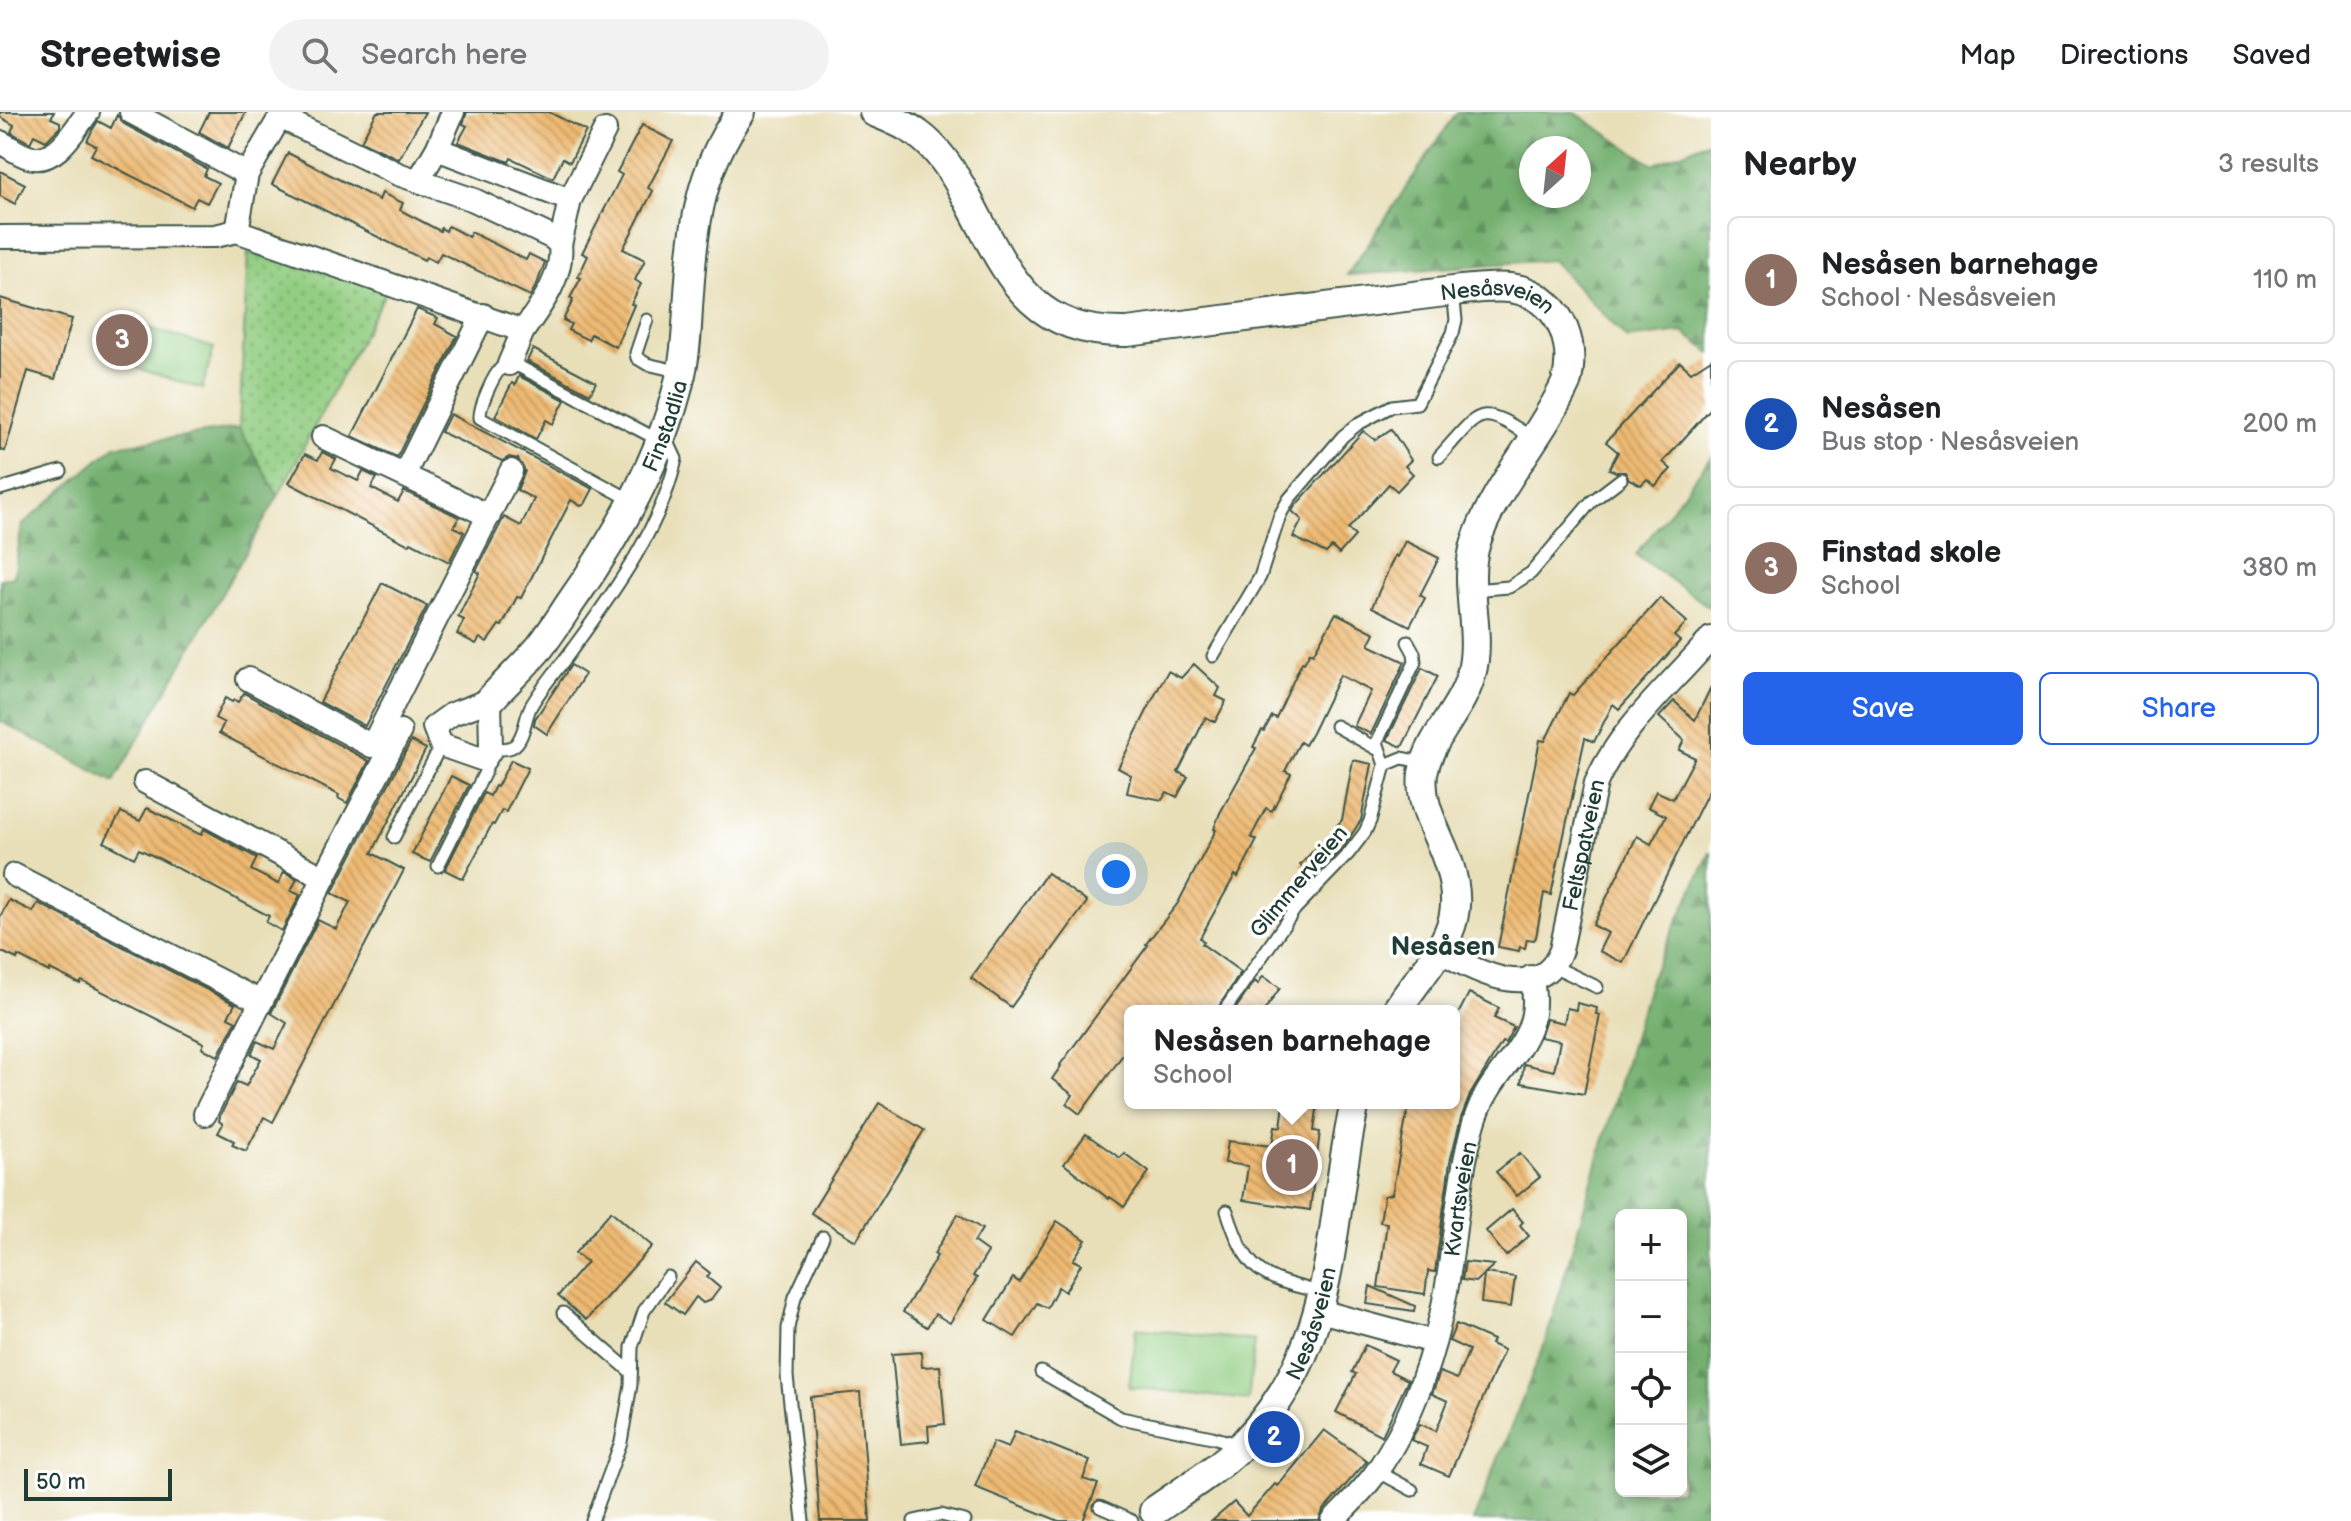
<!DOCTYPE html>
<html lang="en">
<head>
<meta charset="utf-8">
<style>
	body { margin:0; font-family:"Balsamiq Sans",sans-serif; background:#f2f2f2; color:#202124 }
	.controls { position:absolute; right:24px; bottom:24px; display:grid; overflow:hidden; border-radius:12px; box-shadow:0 4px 12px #0003 }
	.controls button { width:72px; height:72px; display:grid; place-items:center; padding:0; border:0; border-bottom:2px solid #e0e0e0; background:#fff; color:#202124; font:40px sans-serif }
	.compass { position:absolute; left:1519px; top:24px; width:72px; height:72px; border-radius:50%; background:#fff; box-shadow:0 4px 12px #0003; rotate:27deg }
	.scale { position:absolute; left:24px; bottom:20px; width:148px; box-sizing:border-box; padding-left:8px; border:4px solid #1f3d34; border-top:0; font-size:22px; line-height:28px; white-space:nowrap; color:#1f3d34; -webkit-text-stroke:6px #fff; paint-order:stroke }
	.you { position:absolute; left:1116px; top:762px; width:28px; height:28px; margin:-20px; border:6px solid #fff; border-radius:50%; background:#1a73e8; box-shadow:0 0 0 12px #1a73e833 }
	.badge { display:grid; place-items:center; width:52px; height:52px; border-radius:50%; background:#2563eb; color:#fff; font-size:26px; font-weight:700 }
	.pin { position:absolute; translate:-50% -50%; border:4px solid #fff; box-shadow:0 2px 8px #0006 }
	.popup { position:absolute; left:1124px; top:893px; width:336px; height:104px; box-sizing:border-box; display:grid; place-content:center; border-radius:12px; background:#fff; filter:drop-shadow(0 2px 6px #0005); font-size:26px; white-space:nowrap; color:#757577 }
	.popup b { font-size:30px; color:#202124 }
	.popup::after { content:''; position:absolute; left:50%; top:100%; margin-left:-16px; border:16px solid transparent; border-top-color:#fff }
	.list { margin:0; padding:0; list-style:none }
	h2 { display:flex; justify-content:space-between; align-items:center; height:104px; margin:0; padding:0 32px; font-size:34px }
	h2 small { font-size:26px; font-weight:400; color:#757577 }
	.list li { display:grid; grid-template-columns:52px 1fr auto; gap:24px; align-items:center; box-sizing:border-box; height:128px; margin:0 16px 16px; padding:0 16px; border:2px solid #e0e0e0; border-radius:12px }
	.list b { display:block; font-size:30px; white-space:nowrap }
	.list p { margin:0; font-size:26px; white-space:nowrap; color:#757577 }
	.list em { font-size:26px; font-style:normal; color:#757577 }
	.actions { display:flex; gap:16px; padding:24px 32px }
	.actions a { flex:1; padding:18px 0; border:2px solid #2563eb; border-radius:12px; text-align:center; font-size:28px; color:#2563eb }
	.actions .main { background:#2563eb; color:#fff }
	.icon { flex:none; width:44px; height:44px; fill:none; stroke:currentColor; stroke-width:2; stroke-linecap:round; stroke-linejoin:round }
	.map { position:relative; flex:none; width:1711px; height:1409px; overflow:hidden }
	header { display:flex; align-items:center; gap:48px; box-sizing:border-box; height:112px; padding:0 40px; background:#fff; border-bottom:2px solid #e0e0e0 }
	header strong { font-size:38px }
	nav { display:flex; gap:44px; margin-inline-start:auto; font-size:28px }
	.search { width:560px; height:72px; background:#f2f2f2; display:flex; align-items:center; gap:20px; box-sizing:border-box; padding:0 28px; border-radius:44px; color:#757577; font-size:30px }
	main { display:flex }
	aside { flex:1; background:#fff }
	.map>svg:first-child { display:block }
</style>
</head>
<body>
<header>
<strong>Streetwise</strong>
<div class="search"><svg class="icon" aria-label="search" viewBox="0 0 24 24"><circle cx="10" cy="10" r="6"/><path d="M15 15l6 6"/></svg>Search here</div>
<nav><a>Map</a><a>Directions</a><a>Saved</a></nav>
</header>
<main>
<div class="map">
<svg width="1711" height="1409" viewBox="0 0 1711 1409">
	<defs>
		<pattern id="grass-dots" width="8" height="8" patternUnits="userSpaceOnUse" patternTransform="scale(2)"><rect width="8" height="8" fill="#92cd82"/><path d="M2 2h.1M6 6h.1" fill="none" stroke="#77a86b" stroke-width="1.8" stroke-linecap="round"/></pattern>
		<pattern id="forest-firs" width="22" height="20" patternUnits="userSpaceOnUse" patternTransform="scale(2)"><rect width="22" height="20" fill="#75b070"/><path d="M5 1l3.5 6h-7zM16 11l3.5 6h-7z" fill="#5f905d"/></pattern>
		<pattern id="building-back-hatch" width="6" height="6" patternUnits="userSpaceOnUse" patternTransform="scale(2)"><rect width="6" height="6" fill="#eeb972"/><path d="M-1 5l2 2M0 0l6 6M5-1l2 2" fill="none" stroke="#c0985e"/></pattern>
	</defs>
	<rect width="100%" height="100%" fill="#fff"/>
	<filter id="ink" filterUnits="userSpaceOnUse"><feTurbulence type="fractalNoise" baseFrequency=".0125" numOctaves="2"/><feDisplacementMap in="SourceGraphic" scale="16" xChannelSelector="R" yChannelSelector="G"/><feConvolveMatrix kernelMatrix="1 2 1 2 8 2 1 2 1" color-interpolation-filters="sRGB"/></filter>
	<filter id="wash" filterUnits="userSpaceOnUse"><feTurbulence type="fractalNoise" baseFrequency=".006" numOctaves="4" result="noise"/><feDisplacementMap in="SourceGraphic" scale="32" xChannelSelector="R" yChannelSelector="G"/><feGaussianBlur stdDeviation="1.8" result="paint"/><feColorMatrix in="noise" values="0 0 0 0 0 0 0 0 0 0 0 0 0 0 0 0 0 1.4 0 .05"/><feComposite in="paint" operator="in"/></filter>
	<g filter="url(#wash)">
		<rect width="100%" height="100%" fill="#e8dfb9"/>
		<!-- grass -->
		<path fill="url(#grass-dots)" stroke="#58855b" stroke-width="2" d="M248,141L388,176L278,384L239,316Z"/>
		<!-- forest -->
		<g fill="url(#forest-firs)" stroke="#4a7652" stroke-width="2" fill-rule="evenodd">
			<path d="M1457,0H1574L1653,53L1711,28V241L1683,220L1627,227L1552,148L1347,163ZM1579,36V84H1531V36Z"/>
			<path d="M239,316L278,384L114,670L0,609V467L14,465L22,413L115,334Z"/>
			<path d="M1711,345V496L1636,443Z"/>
			<path d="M1711,739V1409H1473L1545,1231L1650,867ZM1681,1103V1379H1621V1103Z"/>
		</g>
		<!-- park -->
		<g fill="#92cd82" stroke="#58855b" stroke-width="2">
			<path d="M146,215L214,236L202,277L133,255Z"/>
			<path d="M1136,1216L1255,1229L1248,1288L1129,1275Z"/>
		</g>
		<g id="blocks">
			<!-- building -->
			<g fill="url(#building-back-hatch)">
				<path d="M0,0H54L51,6L60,10V15L46,29L34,23L30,31L11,20L14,13L0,5Z"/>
				<path d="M209,0H246L228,36L199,20Z"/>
				<path d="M377,0H425L399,47L361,29Z"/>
				<path d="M467,0H549L586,19L570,50L563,46L553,66L511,46L509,50L458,30L467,14L463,12Z"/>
				<path d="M117,3L124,12L207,57L204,64L218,71L207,91L197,86L192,95L91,43L96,34L87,29L93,17L98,9L111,16Z"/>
				<path d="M642,13L673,29L648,76L653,79L623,137L645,148L635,168L641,172L631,192L634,193L616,235L591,222L588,228L568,218L571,212L563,208L573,188L570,186L581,166L578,165L588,144L582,141L622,63L617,60Z"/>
				<path d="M288,41L379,88L382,81L403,91L400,98L440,119L441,116L446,119L448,114L469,125L471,120L526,148L529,142L545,150L537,172L530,184L441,141L436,150L426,145L424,148L272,72Z"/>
				<path d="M0,59L25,72L15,92L0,84Z"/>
				<path d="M0,186L72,207L55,267L28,259L5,339L0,338Z"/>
				<path d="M417,197L438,206L435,212L457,224L397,345L352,324Z"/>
				<path d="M533,237L596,270L590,282L527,249Z"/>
				<path d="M1711,247V296L1663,350L1671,357L1655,374L1647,367L1641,373L1629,367L1625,360H1616L1609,357L1618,340L1606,330L1664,267L1680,250L1691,260Z"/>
				<path d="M519,264L565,288L553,312L546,308L536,327L495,304L512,271L515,273Z"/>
				<path d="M450,302L593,377L585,392L581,394L571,388L521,486L517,485L502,514L499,513L487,530L480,526L476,532L457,522L464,508L458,505L480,461L476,459L504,405L521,414L534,387L517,378L525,359L518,347L509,345L502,349L441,320Z"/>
				<path d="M1391,317L1411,348L1405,354L1413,362L1397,379L1389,372L1348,417L1355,424L1339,442L1332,435L1326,441L1293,425L1302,408L1292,399L1295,394L1363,319L1375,328Z"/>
				<path d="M322,340L336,347L331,356L358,369L363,359L377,366L371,376L398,390L404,379L459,405L454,415L464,420L449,450L411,430L409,433L289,371L305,342L318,348Z"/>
				<path d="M1405,429L1439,446L1420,483L1425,486L1410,514L1372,495L1395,443L1397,445Z"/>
				<path d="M382,471L427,494L365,614L320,590Z"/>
				<path d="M1660,486L1687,510L1674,524L1680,529L1619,597L1613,592L1594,630L1585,626L1551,783L1544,781L1536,825L1534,828L1527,827L1525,836L1520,835L1519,839L1498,835L1540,628L1545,629L1569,581L1573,583Z"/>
				<path d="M1336,501L1375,521L1369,533L1405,550L1371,622L1354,614L1371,579L1340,563L1312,621L1305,633L1300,630L1285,659L1291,662L1272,699L1266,696L1251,725L1257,728L1238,765L1235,763L1200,826L1204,830L1202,832L1241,860L1216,899H1130V933L1080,1002L1067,992L1073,983L1052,967L1061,954L1060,953L1148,833L1146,832L1178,791L1216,718L1214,717L1220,701L1256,636L1253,635L1262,618L1264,619L1272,604L1276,606L1302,550L1304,551L1310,540L1313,542Z"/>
				<path d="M1194,552L1220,576L1216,584L1226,589L1215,610L1206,605L1178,660L1188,665L1177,685L1167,680L1162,688L1127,681L1131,663L1118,656L1157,579L1168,559L1181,566Z"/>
				<path d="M571,553L585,562L547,622L534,613L535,607Z"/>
				<path d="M1422,556L1438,564L1402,635L1387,628Z"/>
				<path d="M1711,575V674L1623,851L1599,839L1608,821L1593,813L1637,724L1651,732L1666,704L1648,695L1656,679L1673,687L1695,646L1679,638L1684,628L1659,605L1674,589L1695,608Z"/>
				<path d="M244,581L369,649L347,691L338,686L339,683L219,621L224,611L215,606L225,586L232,590L234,588L238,590Z"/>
				<path d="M411,629L426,637L372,741L404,758L273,1010L264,1005L246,1039L232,1033L234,1029L218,1021L223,1012L219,1009L220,1004L237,970L246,974L261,947L251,942L257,929L274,937L287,911L271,901L318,808L336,817L343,804L350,790L332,781Z"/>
				<path d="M511,648L528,656L506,700L502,698L494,713L492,712L463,767L445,758L484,681L490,684L495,674L497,675Z"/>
				<path d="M1353,648L1372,652L1361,708L1344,734L1313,766L1300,753L1342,708Z"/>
				<path d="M451,664L469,673L430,750L412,742Z"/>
				<path d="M147,696L201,723L204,717L257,746L251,758L278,772L284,760L297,767L291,779L300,783L282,819L266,810L269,804L160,747L139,737L134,746L104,730L121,700L140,709Z"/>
				<path d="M1047,761L1087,790L1011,895L971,866Z"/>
				<path d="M9,788L33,800L38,791L235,892L228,905L236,909L218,944L202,936L204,931L82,869L80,872L50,857L49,860L18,844L17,847L0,839V805Z"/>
				<path d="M1263,864L1280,876L1264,899H1234L1255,869L1258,872Z"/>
				<path d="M1469,881L1499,896L1494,906L1514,915L1505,931L1502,930L1470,983L1461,1006L1450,1050L1435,1160L1428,1159L1425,1182L1378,1175L1387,1111L1380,1110L1384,1084L1392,1082L1409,991H1454V910Z"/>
				<path d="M1577,891L1597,896L1596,902L1600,903L1584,982L1521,971L1524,952L1554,959L1560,929L1540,925L1546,907L1564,911L1567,896L1576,898Z"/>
				<path d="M879,991L924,1018L856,1129L811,1101Z"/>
				<path d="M1290,991H1312V996L1317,997L1314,1019L1320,1020L1310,1098L1243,1088L1248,1054L1225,1051L1228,1029L1272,1034L1275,1014L1281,1015L1284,992Z"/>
				<path d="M1086,1022L1120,1046L1124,1041L1149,1060L1124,1095L1110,1085L1109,1087L1064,1052Z"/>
				<path d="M1520,1041L1540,1065L1517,1084L1496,1060Z"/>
				<path d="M1512,1097L1523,1110L1520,1113L1529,1124L1506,1144L1486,1119Z"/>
				<path d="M611,1099L652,1134L586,1208L558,1184L587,1150L575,1141Z"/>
				<path d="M958,1102L982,1117L974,1130L988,1140L973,1164L977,1166L950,1211L935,1202L927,1215L903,1200L937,1144L934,1142Z"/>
				<path d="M1057,1109L1086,1128L1073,1148L1081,1152L1065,1180L1058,1175L1047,1196L1037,1191L1015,1225L987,1208L1013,1166L1019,1170Z"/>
				<path d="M696,1150L710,1161L707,1165L720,1176L711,1188L703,1191L696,1185L683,1203L665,1190Z"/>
				<path d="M1465,1150L1494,1153L1485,1161L1515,1165L1511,1195L1481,1191L1484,1162L1475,1170L1462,1168Z"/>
				<path d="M1370,1174L1415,1194L1414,1199L1367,1192Z"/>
				<path d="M1456,1212L1493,1228L1491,1232L1504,1238L1449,1364L1421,1352L1427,1335L1411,1328L1420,1312L1436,1319L1448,1289L1432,1282L1440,1260L1457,1267L1469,1238L1449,1229Z"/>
				<path d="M1365,1233L1396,1248L1390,1259L1408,1268L1382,1324L1336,1300L1356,1262L1352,1260Z"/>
				<path d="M921,1240L922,1255L940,1254L945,1312L928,1314L929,1329L901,1332L892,1242Z"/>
				<path d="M860,1280L870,1409H820L810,1285Z"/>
				<path d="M1324,1318L1367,1349L1323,1399L1319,1409H1212L1234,1390L1247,1404L1275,1372L1278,1374Z"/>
				<path d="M1015,1319L1090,1349L1083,1367L1098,1372L1083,1409H1059L975,1375L993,1330L1008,1336Z"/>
			</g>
		</g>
	</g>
	<g filter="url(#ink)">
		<use href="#blocks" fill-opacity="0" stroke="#3d5548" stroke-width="2"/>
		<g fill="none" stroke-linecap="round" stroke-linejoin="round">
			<!-- service casing -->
			<g stroke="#3d5548" stroke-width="15">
				<g id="service">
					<path d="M647,208L636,241L637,246L647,252L681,260"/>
					<path d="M1439,345C1482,298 1477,290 1534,327"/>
					<path d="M0,377L61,359"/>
					<path d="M1472,478L1509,475L1531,461L1591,390L1621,367"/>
					<path d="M1213,544L1260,465L1280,403L1289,387L1343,324L1358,312L1392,294L1417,291L1453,221L1456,208L1453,180"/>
					<path d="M1336,614L1377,637"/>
					<path d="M491,637C499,637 509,638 515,633C525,624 525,605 531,594C542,575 558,557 571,539C611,484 662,415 676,347L670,334L520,255C513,254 506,251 501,256C493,264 479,295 480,306L631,388"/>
					<path d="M1385,653L1377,630L1415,550L1414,541L1408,530"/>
					<path d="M394,725L441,633"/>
					<path d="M438,754L486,658L484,648"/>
					<path d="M1553,854L1597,875"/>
					<path d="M1224,899L1295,797L1349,741L1365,720L1370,709L1385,653L1402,646L1425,651"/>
					<path d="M1227,1099C1247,1160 1258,1165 1320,1180"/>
					<path d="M563,1201L631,1260"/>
					<path d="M1041,1260L1121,1306L1212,1325L1240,1333"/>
					<path d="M1377,1359L1412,1378"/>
					<path d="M1100,1395L1132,1409"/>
					<path d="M592,1409L621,1330L631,1273L632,1235L644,1199L668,1165"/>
					<path d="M803,1409L787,1264L788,1216L795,1185L823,1125"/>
					<path d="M914,1409L941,1403L965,1409"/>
				</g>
			</g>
			<!-- minor casing -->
			<g stroke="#3d5548" stroke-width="26">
				<g id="minor">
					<path d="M131,0L247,62"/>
					<path d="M283,0L247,62L237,119L523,219L509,252"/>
					<path d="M280,5L398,62L474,88L553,126L560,133C564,164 540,195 523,219"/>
					<path d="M0,30C9,34 19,43 29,45C56,53 74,18 88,0"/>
					<path d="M437,37L570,88"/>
					<path d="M418,69L437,37L453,0"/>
					<path d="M0,125L215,124L237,119"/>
					<path d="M560,133L570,88L605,18"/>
					<path d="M323,325L489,404"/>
					<path d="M404,363L483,203"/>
					<path d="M248,567L372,634L511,359"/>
					<path d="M490,588L491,637L484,648L441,633L434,615L452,602Z"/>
					<path d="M145,670L324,766L400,619"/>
					<path d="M14,763L261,890L324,766"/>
					<path id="s1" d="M1440,839C1474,859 1540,894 1561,838L1596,671C1621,614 1671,573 1711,526"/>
					<path d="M205,1002L261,890"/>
					<path d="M1320,1199L1434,1230"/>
					<path id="s2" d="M1333,1409C1348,1393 1365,1377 1377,1359C1413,1307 1435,1240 1446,1179C1456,1123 1458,1065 1474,1011C1491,950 1548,934 1531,865"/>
				</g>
			</g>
			<!-- tertiary casing -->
			<g stroke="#3d5548" stroke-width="32">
				<g id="tertiary">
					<path id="s3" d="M874,0C889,6 905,12 918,22C939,37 954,61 966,84C1007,160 1028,222 1127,220L1453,179C1472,177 1492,174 1510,176C1558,182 1578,230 1566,271C1542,324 1493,377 1476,430C1462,473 1483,520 1471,563C1461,599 1430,624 1423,661C1420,684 1429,705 1438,725C1478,811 1442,831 1396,899"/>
					<path id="s4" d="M490,588C506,570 524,554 540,535C551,521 561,505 571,490C619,422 663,344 681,262C686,240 687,218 688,196C693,123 696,62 741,0"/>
					<path id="s5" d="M1154,1399C1184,1378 1216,1359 1242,1333C1341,1231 1326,1118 1355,991"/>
				</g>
			</g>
			<!-- service -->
			<use href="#service" stroke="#fff" stroke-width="11"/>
			<!-- minor -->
			<use href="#minor" stroke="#fff" stroke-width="22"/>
			<!-- tertiary -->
			<use href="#tertiary" stroke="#fff" stroke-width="28"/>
		</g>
	</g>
	<g text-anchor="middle" stroke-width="7" stroke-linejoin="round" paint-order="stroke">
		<!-- street labels -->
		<g font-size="22" fill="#1f3d34" stroke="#fff">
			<text dy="8" stroke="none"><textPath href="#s3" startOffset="730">Nesåsveien</textPath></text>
			<text dy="8" stroke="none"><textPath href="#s4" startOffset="328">Finstadlia</textPath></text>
			<text dy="8" stroke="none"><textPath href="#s1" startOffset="248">Feltspatveien</textPath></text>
			<text transform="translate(1298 769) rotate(-50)" y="8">Glimmerveien</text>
			<text dy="8" stroke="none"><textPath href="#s2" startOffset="354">Kvartsveien</textPath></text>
			<text dy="8" stroke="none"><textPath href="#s5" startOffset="252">Nesåsveien</textPath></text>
		</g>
		<!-- quarter labels -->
		<g font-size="26" font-weight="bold" fill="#1f3d34" stroke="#fff">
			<text x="1443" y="843">Nesåsen</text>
		</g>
	</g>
</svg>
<div class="controls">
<button>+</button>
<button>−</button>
<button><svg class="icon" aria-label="locate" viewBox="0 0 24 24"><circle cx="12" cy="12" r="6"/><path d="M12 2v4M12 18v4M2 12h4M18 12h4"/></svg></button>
<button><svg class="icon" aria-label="layers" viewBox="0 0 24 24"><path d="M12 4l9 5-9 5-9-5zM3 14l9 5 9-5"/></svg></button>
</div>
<svg class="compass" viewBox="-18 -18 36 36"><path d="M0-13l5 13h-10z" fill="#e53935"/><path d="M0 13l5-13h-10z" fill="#757577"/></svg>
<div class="scale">50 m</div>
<div class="you"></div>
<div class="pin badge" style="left:1292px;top:1053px;background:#8d6e63">1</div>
<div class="popup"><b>Nesåsen barnehage</b>School</div>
<div class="pin badge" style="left:1274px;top:1325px;background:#1a4fb4">2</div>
<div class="pin badge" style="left:122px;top:228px;background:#8d6e63">3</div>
</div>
<aside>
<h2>Nearby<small>3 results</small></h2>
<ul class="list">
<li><span class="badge" style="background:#8d6e63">1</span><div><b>Nesåsen barnehage</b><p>School · Nesåsveien</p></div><em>110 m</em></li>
<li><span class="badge" style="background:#1a4fb4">2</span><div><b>Nesåsen</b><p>Bus stop · Nesåsveien</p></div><em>200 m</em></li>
<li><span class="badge" style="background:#8d6e63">3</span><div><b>Finstad skole</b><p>School</p></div><em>380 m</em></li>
</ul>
<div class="actions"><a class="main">Save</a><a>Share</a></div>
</aside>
</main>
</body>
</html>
